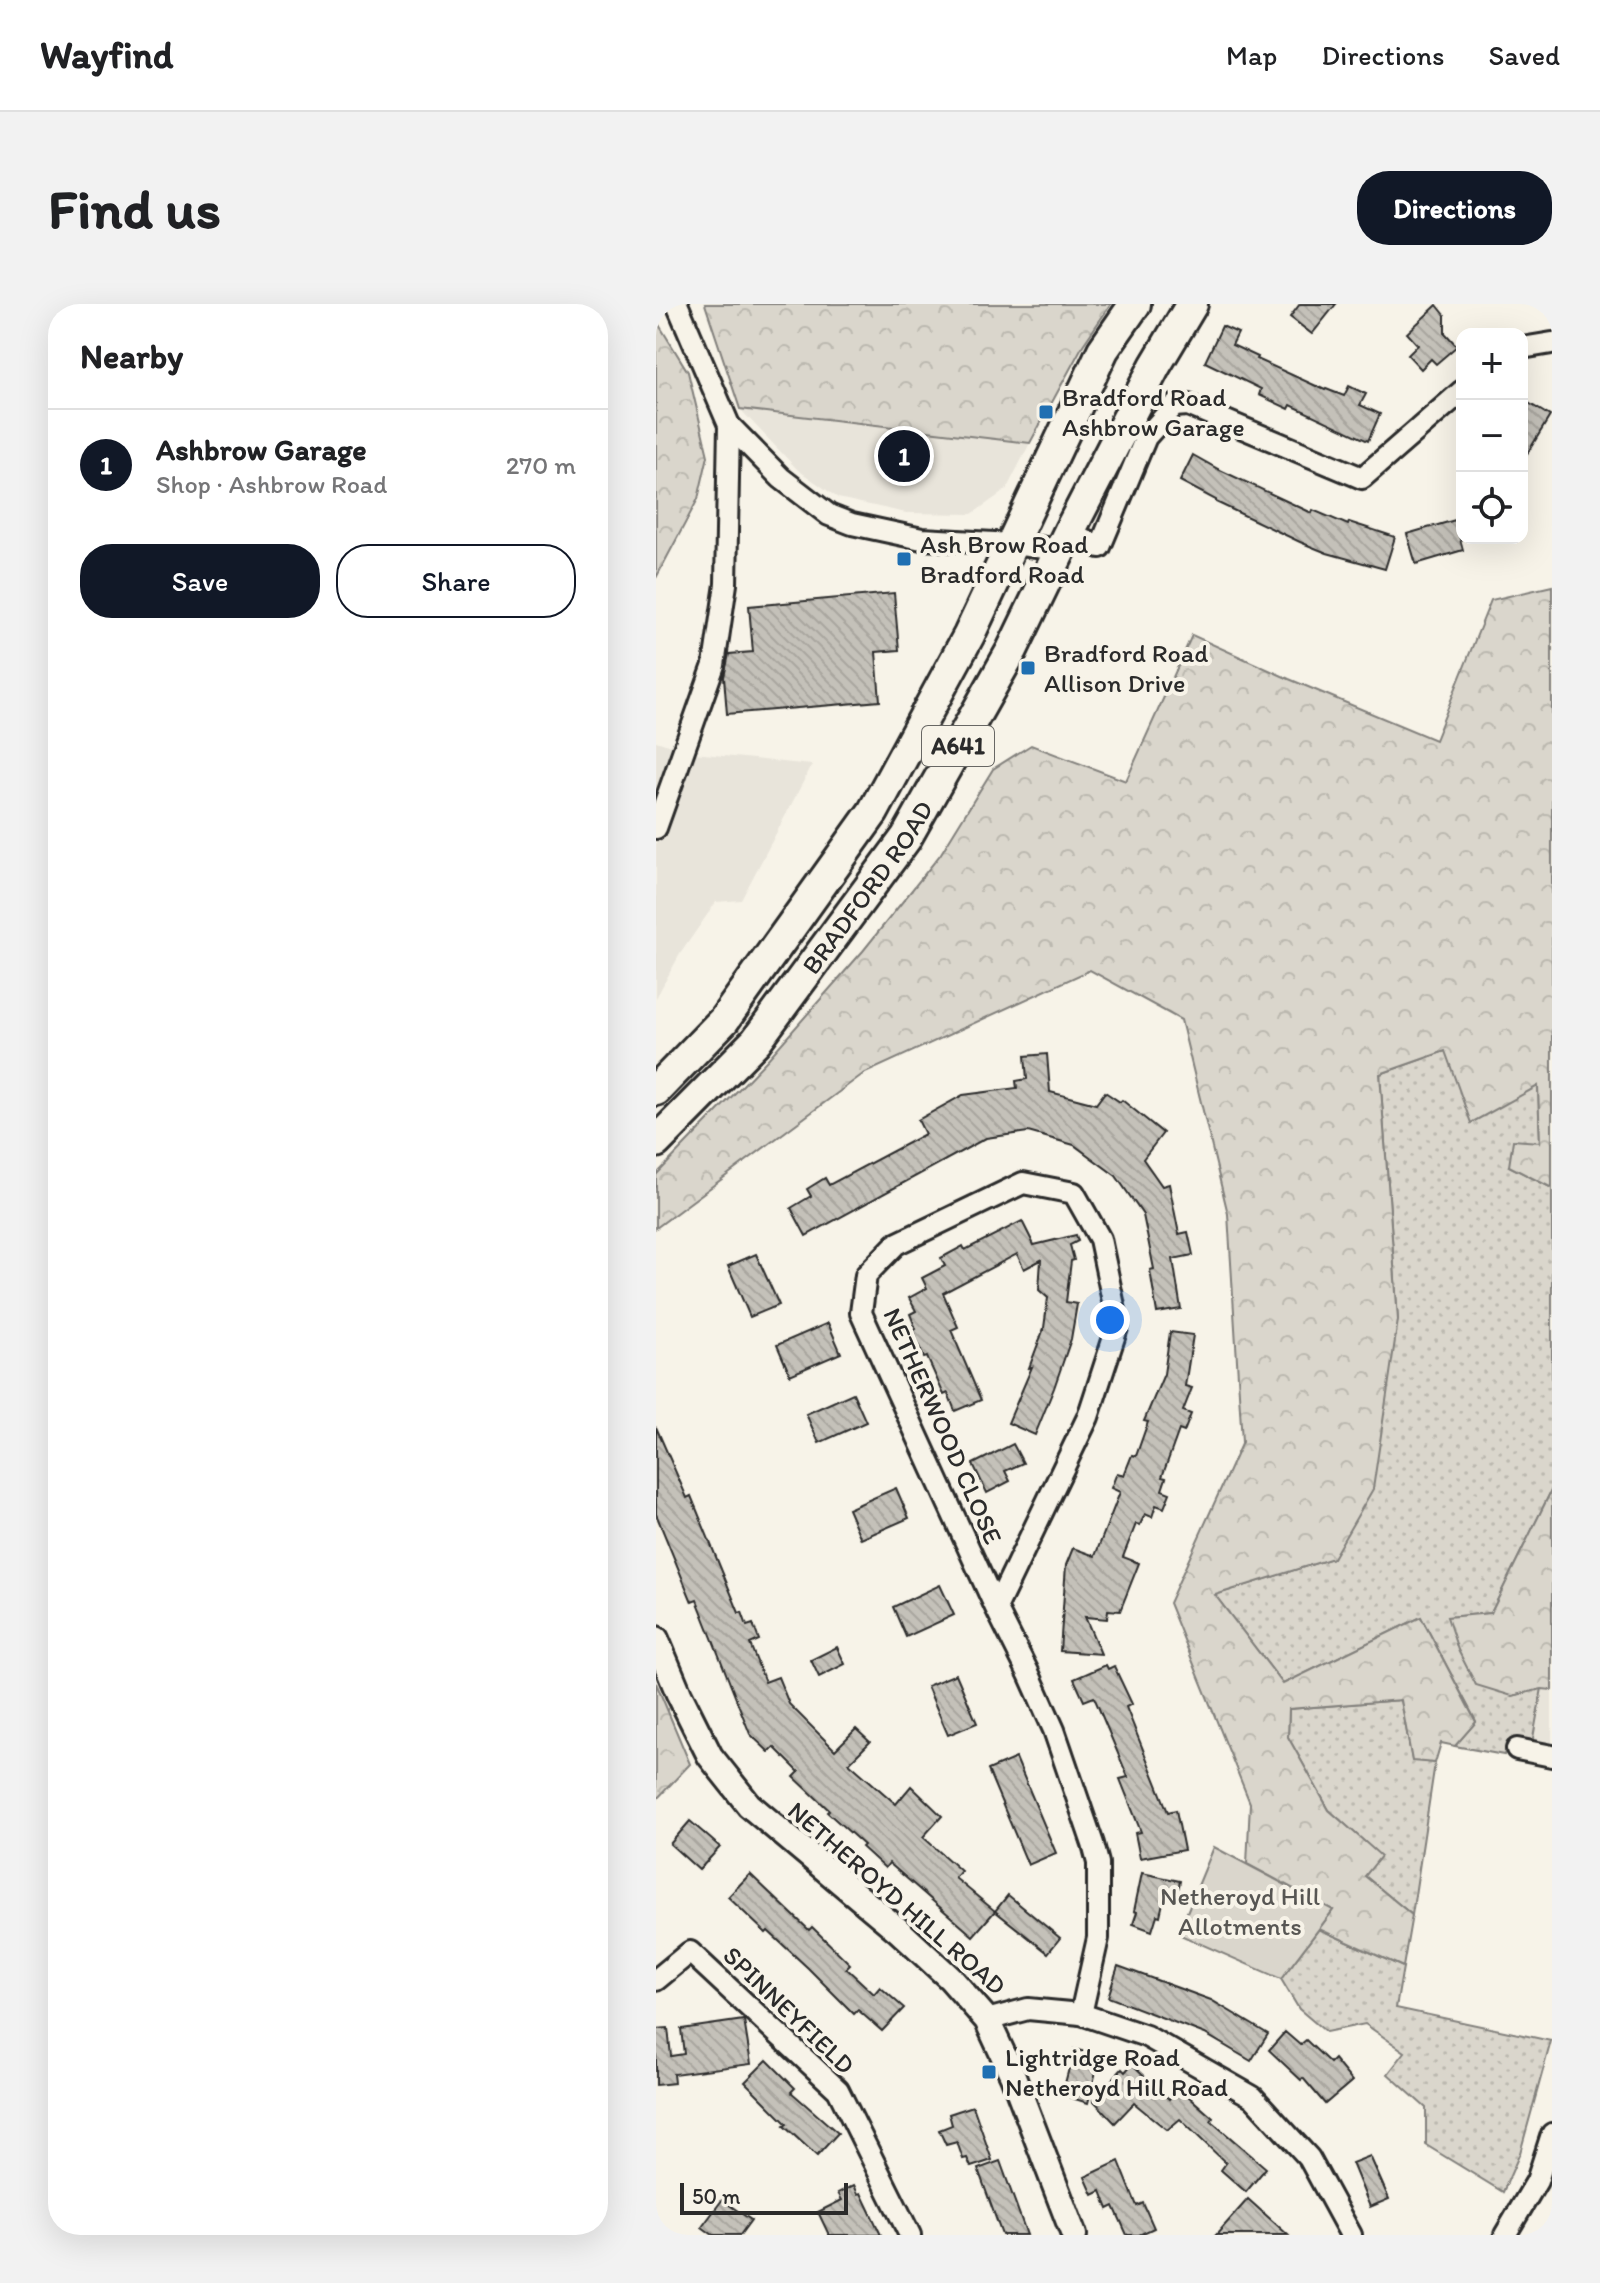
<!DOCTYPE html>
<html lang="en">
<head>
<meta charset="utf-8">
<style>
	body { margin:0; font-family:Itim,sans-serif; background:#f2f2f2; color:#202124 }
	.controls { position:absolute; right:24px; top:24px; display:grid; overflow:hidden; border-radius:16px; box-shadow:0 8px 32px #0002 }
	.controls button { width:72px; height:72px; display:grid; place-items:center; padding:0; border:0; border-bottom:2px solid #e0e0e0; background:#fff; color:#202124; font:40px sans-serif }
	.scale { position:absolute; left:24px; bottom:20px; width:168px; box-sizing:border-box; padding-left:8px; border:4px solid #2b2b2b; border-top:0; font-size:22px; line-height:28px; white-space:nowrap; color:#2b2b2b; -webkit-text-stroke:6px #f7f3e8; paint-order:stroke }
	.you { position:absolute; left:454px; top:1016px; width:28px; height:28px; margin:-20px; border:6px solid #fff; border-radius:50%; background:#1a73e8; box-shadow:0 0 0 12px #1a73e833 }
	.badge { display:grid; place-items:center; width:52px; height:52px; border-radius:50%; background:#111827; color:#fff; font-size:26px; font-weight:700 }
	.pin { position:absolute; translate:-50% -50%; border:4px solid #fff; box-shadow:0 2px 8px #0006 }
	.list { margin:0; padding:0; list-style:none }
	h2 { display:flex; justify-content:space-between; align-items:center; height:104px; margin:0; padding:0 32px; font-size:34px }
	h2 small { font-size:26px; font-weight:400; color:#757577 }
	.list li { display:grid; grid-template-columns:52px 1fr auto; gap:24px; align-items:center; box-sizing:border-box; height:112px; padding:0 32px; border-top:2px solid #e0e0e0 }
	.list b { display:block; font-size:30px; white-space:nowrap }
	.list p { margin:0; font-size:26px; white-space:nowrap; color:#757577 }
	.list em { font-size:26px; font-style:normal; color:#757577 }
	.actions { display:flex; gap:16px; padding:24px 32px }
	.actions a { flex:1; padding:18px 0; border:2px solid #111827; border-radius:32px; text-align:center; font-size:28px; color:#111827 }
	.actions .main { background:#111827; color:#fff }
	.icon { flex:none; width:44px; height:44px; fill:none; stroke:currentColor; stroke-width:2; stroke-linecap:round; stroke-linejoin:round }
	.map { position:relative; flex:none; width:896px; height:1931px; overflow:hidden; border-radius:32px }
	header { display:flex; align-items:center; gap:48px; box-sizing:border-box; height:112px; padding:0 40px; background:#fff; border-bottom:2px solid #e0e0e0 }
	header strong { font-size:38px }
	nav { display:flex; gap:44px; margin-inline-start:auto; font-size:28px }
	.intro { display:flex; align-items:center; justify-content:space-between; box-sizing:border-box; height:192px; padding:0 48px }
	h1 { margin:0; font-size:56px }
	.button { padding:20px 36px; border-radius:32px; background:#111827; color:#fff; font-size:28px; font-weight:700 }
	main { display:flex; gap:48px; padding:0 48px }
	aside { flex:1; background:#fff; border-radius:32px; box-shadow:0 8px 32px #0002 }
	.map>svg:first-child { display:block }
</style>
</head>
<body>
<header>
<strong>Wayfind</strong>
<nav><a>Map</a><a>Directions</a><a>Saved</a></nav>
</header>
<div class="intro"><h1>Find us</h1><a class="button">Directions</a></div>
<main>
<aside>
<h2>Nearby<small></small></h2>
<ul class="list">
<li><span class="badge">1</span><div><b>Ashbrow Garage</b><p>Shop · Ashbrow Road</p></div><em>270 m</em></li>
</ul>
<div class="actions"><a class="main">Save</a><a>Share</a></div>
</aside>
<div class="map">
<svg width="896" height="1931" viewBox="0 0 896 1931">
	<defs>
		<pattern id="grass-dots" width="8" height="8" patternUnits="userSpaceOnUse" patternTransform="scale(2)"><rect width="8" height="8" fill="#dad6cc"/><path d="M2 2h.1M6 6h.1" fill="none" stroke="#bbb8af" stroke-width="1.8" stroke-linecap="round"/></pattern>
		<pattern id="forest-crowns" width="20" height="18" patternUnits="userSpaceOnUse" patternTransform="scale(2)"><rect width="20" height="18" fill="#dad6cc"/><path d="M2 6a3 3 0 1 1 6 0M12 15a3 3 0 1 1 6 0" fill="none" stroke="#bbb8af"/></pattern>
		<pattern id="building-back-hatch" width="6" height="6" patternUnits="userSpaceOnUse" patternTransform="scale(2)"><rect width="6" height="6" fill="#c4c1b9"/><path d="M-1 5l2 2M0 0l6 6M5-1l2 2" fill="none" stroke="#a9a69f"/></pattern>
	</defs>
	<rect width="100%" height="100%" fill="#f7f3e8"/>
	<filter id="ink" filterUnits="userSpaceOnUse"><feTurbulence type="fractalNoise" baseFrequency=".0125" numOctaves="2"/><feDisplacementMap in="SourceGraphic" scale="16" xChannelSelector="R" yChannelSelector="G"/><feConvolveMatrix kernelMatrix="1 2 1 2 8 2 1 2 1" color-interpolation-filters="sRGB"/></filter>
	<g filter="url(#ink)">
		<!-- built -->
		<g fill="#e8e4da">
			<path d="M84,105L374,139L350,186L316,210L250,209L182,194L142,166Z"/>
			<path d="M0,437L38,449L156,461L85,596L60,598L24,650L0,694Z"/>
			<path d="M886,1384L896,1386V1445L876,1440Z"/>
		</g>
		<!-- grass -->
		<g fill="url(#grass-dots)" stroke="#82807c" stroke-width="2">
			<path d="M789,747L882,782L884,839L853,862L896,884V1185L835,1309L792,1313L856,1392L886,1384L876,1440L852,1437L848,1451L799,1442L820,1417L765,1313L627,1380L559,1291L677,1254L742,1016L724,770Z"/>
			<path d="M745,1396L756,1456L779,1459L756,1611L709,1572L724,1552L673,1506L632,1433L633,1405Z"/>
			<path d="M663,1625L747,1663L740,1704L895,1737L864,1849L847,1888L770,1841V1804L732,1770L749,1748L709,1720L670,1728L643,1705L625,1675Z"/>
		</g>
		<!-- forest -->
		<g fill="url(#forest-crowns)" stroke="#82807c" stroke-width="2">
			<path d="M49,0H455L427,41L374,139L84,105Z"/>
			<path d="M0,16L32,68L52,152L42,195L0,274Z"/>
			<path d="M896,282V884L853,862L857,836L884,838L882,782L815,819L789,747L724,770L742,1016L717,1185L677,1254L559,1291L627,1380L765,1313L820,1418L799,1442L785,1439L779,1459L756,1457L745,1396L633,1405L632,1433L673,1506L725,1552L709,1572L756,1611L747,1663L663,1625L677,1606L591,1560L594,1499L513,1299L586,1138L572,910L525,716L434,666L207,770L0,924V871L111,756L207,647L284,551L337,465L375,441L470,477L536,331L633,375L779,436L835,296Z"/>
			<path d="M896,1185V1386L886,1385L856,1392L820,1381L802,1346L791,1313L835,1309Z"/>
			<path d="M0,1379L34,1460L0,1496Z"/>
		</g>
		<!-- garden -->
		<path fill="#dad6cc" stroke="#82807c" stroke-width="2" d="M558,1543L677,1606L625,1675L522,1630Z"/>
		<!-- building -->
		<g fill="url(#building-back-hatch)" stroke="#2b2b2b" stroke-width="2">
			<path d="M644,0H680L656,30L634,13Z"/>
			<path d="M781,1L789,11V29L801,42L780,60L775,55L765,65L752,51L762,41L751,29Z"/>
			<path d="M566,22L582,29L576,41L602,53L601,55L669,86L670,85L688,92L693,82L710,90L704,101L724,110L712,137L635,101L633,105L603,91L605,85L549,58Z"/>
			<path d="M866,95L894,112L866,158Z"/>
			<path d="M537,151L562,165L656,209L657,206L692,221L693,218L739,233L729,265L671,249L644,238L560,198V196L524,177Z"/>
			<path d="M799,216L807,246L760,260L751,230Z"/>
			<path d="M238,289L243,346L220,348L224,397L71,410L68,373L73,350L97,348L93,302Z"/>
			<path d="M391,750L394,788L440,800L449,788L464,798L466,796L507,829L487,855L506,882L513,880L523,930L532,928L537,951L517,955L525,1005L501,1009L494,966L498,965L487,911L460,872L418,841L372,828L330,834L150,932L135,904L155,892L151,885L169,874L173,881L269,830L262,816L307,791L361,784L360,777L371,775L369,752Z"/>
			<path d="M366,917L378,941L420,931L422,937L414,941L418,956L415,957L410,998L421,1000L415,1035L398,1084L379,1131L352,1119L376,1063L373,1064L388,1024L392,994L383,986L385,956L368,965L361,950L287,989L302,1023L295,1026L325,1096L299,1107L292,1089L288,1091L271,1053L268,1054L256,1027L260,1025L254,1010L260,1007L253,994L271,984L266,974L289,962L285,954L307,942L309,946Z"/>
			<path d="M100,950L123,1001L94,1013L72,962Z"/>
			<path d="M172,1019L185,1049L134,1071L121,1041Z"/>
			<path d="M514,1028L537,1031L529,1082L536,1084L527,1107L535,1110L528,1128L523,1126L506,1173L510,1174L506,1186L514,1189L508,1204L500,1201L496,1213L489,1210L484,1221L480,1220L467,1253L483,1259L464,1307L452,1306L451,1315L429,1313L445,1350L404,1347L410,1261L417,1244L439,1252L464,1188L455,1184L461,1169L468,1171L476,1151L480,1152L492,1118L488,1117L508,1070Z"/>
			<path d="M197,1089L210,1118L163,1139L150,1110Z"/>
			<path d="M0,1123L31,1194L35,1192L83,1309L86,1308L91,1322L97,1320L103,1336L94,1340L109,1378L122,1373L133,1400L179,1446L200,1425L214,1438L193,1459L240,1500L255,1482L286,1512L267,1533L305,1567L299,1574L339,1607L317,1632L233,1559L229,1564L206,1543L208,1541L171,1508L173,1506L138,1473L143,1468L118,1443L113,1448L94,1430L41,1296L36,1298L0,1210Z"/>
			<path d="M357,1140L367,1159L349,1167L354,1177L331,1189L317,1160Z"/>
			<path d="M240,1184L253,1214L205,1235L192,1205Z"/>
			<path d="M284,1281L298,1311L250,1333L237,1303Z"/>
			<path d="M181,1343L189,1360L163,1373L155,1356Z"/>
			<path d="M450,1361L452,1365L458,1362L476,1400L470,1403L512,1508L520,1506L528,1546L484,1554L479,1529L485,1528L464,1475L472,1473L438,1393L428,1397L418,1375Z"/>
			<path d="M300,1370L321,1419L292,1431L271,1382Z"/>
			<path d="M360,1454L400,1549L372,1561L332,1466Z"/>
			<path d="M34,1517L64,1543L43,1566L14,1540Z"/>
			<path d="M486,1569L524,1577L520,1597L508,1594L504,1612L501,1611L496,1627L477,1620L481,1608L478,1607Z"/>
			<path d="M94,1570L153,1626L156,1623L194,1660L190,1664L218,1690L224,1683L248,1704L226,1727L202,1706L198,1710L152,1664L112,1627L110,1629L72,1593Z"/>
			<path d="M352,1591L404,1634L392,1649L339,1607Z"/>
			<path d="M462,1662L555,1696L612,1730L595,1757L549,1730L452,1693Z"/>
			<path d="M88,1716L95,1760L17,1770L18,1779L0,1781V1725L12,1724L15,1752L28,1750L25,1725Z"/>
			<path d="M629,1728L644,1741L650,1736L674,1759L678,1755L696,1777L669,1800L647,1774L645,1776L613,1746Z"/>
			<path d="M418,1745L444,1752L432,1799L406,1791Z"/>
			<path d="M111,1756L139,1784L135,1788L182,1829L161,1852L128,1822L131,1820L89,1778Z"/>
			<path d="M476,1760L513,1795L523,1784L557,1814L555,1817L610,1864L590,1888L565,1866L570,1859L524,1815L511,1826L478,1799L459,1819L437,1796L466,1765L469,1768Z"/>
			<path d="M317,1802L336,1856L315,1863L311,1854L307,1855L301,1838L290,1841L283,1826L296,1821L293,1810Z"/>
			<path d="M714,1852L733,1895L714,1903L696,1859Z"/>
			<path d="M344,1857L371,1931H346L322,1865Z"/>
			<path d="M463,1857L481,1902L487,1899L498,1924L483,1931H471L458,1902L452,1905L445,1887L437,1891L429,1873Z"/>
			<path d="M198,1881L202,1890L205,1889L225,1931H173L162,1908L186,1896L182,1889Z"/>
			<path d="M592,1895L632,1931H560Z"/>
			<path d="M66,1896L95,1916L84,1931H57L46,1923Z"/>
		</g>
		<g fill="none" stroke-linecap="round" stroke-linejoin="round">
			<!-- minor casing -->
			<g stroke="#2b2b2b" stroke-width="26">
				<g id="minor">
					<path d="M21,0L73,121L125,174L173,211L196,220L266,235L356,240L405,246"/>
					<path d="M866,44L896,39"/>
					<path d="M413,228L444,243L490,133L518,102L532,101L706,174L806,87"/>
					<path d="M0,524L58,361L70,280L73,121"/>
					<path d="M340,1304L432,1113L462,1021L444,935L418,889L367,879L240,940L210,971L205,1009L340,1304L373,1370L398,1426L437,1540L442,1559V1634L425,1710"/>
					<path d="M861,1445L896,1452"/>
					<path d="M0,1676L34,1648L182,1786L254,1931"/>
					<path d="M331,1716L372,1705L425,1710L490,1732L597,1793L653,1854L695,1931"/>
					<path d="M849,1931L881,1877L896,1830"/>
				</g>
			</g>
			<!-- tertiary casing -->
			<g stroke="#2b2b2b" stroke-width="30">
				<path id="tertiary" d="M0,1335L23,1390L54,1452L93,1501L242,1626L295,1675L331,1716L357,1772L418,1931"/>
			</g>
			<!-- primary casing -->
			<g stroke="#2b2b2b" stroke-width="36">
				<g id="primary">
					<path d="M0,786L68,716L217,508L313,331L447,46L479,0"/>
					<path id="s1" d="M0,838L100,737L250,534L356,346L413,228L499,62L536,0"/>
				</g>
			</g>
			<!-- minor -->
			<use href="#minor" stroke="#f7f3e8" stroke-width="20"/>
			<!-- tertiary -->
			<use href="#tertiary" stroke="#f7f3e8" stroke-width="24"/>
			<!-- primary -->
			<use href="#primary" stroke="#f7f3e8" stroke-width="30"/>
		</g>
	</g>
	<!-- markers -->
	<g fill="#1f6fb2" stroke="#f7f3e8" stroke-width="3">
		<rect x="382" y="100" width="16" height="16" rx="4"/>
		<rect x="240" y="247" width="16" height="16" rx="4"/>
		<rect x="364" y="356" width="16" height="16" rx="4"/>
		<rect x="325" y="1760" width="16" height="16" rx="4"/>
	</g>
	<g text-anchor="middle" stroke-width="8" stroke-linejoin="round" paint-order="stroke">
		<!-- shield labels -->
		<rect fill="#f7f3e8" stroke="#686764" stroke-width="2" x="266" y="422" width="72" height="40" rx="6"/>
		<g font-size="24" font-weight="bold" fill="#2b2b2b">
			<text x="302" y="450">A641</text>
		</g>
		<!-- poi labels -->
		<g font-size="26" fill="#2b2b2b" stroke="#f7f3e8" text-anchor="start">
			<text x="406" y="102">Bradford Road<tspan x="406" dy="30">Ashbrow Garage</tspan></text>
			<text x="264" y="249">Ash Brow Road<tspan x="264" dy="30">Bradford Road</tspan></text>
			<text x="388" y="358">Bradford Road<tspan x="388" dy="30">Allison Drive</tspan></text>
			<text x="349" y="1762">Lightridge Road<tspan x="349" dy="30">Netheroyd Hill Road</tspan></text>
		</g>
		<!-- street labels -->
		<g font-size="26" fill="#2b2b2b" stroke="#f7f3e8">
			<text dy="9" stroke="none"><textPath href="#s1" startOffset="332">BRADFORD ROAD</textPath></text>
			<text transform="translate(287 1122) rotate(66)" y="9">NETHERWOOD CLOSE</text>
			<text transform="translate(241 1594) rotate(41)" y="9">NETHEROYD HILL ROAD</text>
			<text transform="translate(133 1706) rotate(44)" y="9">SPINNEYFIELD</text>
		</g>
		<!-- park labels -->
		<g font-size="26" fill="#575653" stroke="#f7f3e8">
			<text x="584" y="1601">Netheroyd Hill<tspan x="584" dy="30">Allotments</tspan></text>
		</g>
	</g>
</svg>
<div class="controls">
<button>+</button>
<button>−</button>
<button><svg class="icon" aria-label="locate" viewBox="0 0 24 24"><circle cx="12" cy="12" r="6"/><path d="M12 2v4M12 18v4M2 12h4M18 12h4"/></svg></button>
</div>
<div class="scale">50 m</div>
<div class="you"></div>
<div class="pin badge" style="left:248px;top:152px">1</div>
</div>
</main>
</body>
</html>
